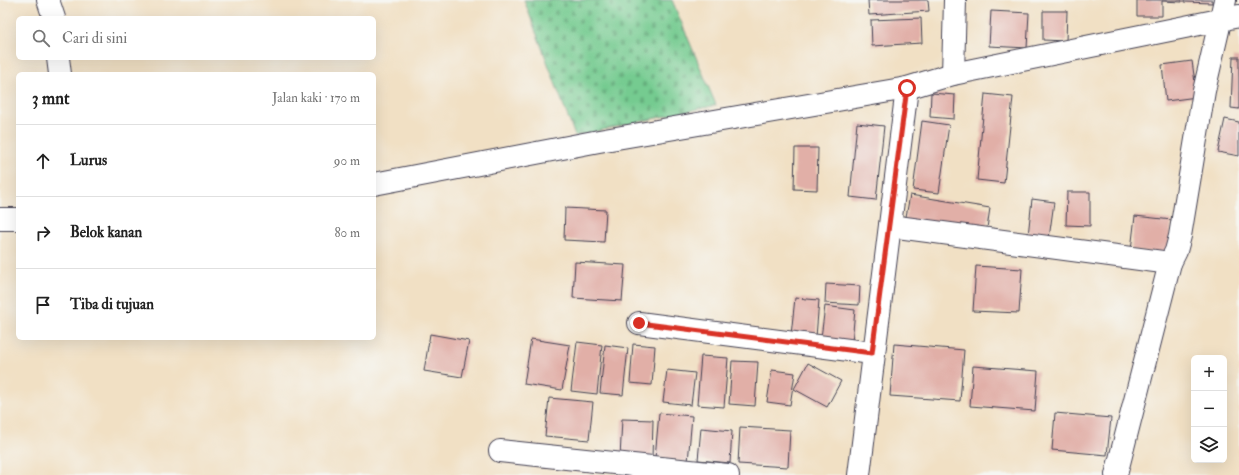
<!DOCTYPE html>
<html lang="id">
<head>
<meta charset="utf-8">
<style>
	body { margin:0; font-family:"IM FELL Double Pica",serif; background:#f2f2f2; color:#222 }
	.controls { position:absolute; right:12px; bottom:12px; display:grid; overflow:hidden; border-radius:6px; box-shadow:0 4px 16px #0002 }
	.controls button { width:36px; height:36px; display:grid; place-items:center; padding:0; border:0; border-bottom:1px solid #e0e0e0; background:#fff; color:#222; font:20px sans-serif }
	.stop { position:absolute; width:12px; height:12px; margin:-9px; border:3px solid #d93025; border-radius:50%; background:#fff }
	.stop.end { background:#d93025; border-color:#fff; box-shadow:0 1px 4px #0008 }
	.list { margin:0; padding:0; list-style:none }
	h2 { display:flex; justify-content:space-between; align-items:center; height:52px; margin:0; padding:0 16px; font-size:17px }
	h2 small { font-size:13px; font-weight:400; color:#767676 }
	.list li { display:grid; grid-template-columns:26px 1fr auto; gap:12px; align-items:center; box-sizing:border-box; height:72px; padding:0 16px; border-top:1px solid #e0e0e0 }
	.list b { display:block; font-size:15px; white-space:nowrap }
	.list em { font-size:13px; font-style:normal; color:#767676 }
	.icon { flex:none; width:22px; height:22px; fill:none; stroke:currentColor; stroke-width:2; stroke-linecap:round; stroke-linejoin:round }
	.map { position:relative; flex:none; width:1239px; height:475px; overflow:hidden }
	.search { position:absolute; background:#fff; box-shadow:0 4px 16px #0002; left:16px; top:16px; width:360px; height:44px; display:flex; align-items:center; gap:10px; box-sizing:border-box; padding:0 14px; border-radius:6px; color:#767676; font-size:15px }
	.panel { position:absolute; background:#fff; box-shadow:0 4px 16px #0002; left:16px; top:72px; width:360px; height:268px; border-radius:6px }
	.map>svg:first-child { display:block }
</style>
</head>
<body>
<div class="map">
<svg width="1239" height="475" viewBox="0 0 1239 475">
	<defs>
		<pattern id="cemetery-stones" width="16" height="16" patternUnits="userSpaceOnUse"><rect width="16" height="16" fill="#75cb90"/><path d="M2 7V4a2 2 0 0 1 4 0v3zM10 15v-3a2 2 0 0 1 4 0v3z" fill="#65ae7d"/></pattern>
	</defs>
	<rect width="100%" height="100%" fill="#f6f6f2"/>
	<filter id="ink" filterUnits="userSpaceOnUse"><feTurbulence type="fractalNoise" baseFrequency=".025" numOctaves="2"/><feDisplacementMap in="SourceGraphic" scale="8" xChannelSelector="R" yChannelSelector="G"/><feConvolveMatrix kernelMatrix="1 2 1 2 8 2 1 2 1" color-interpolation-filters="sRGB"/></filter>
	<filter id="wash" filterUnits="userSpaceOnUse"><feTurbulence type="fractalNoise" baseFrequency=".012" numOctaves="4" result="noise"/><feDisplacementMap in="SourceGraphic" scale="16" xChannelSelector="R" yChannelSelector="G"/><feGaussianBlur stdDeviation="0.9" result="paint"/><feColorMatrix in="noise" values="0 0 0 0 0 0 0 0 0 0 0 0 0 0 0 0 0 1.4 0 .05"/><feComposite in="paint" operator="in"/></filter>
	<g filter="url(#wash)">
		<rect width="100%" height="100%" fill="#f1e0c4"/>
		<!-- cemetery -->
		<path fill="url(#cemetery-stones)" stroke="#4c7666" d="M524,0H672L716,105L575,136Z"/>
		<g id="blocks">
			<!-- building -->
			<g fill="#e1afa7">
				<path d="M868,0H928L929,11L869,15Z"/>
				<path d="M1137,0H1182V2L1162,1V16H1137Z"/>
				<path d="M1184,0H1212V3L1184,2Z"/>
				<path d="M991,11L1029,13L1027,48L989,46Z"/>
				<path d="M1043,11H1067L1066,41L1043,40Z"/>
				<path d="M921,18L922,43L872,46L871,20Z"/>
				<path d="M1233,57H1239V109L1231,108Z"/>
				<path d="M1192,61L1197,97L1166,101L1162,65Z"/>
				<path d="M931,93L955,95L954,119L930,117Z"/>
				<path d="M985,94L1013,97L1004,183L977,180Z"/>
				<path d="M1225,119L1239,122V156L1218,152Z"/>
				<path d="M922,121L949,125L939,193L913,190Z"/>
				<path d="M857,123L884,126L876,200L850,197Z"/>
				<path d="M795,148H818L817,190L794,189Z"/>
				<path d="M1067,192H1090V226L1066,225Z"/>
				<path d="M910,195L990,208L986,235L905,222Z"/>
				<path d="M1032,199L1054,202L1049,238L1028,236Z"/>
				<path d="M565,208L606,210L604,242L564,240Z"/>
				<path d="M1135,216L1172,220L1168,254L1131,250Z"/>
				<path d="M575,262L625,265L622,301L573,298Z"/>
				<path d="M976,266L1022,269L1019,313L973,311Z"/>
				<path d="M826,284L860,286L859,305L825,303Z"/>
				<path d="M795,298L819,300L816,337L791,335Z"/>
				<path d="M825,306L855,310L852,342L821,338Z"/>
				<path d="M430,334L469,341L462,377L424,371Z"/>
				<path d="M531,339L570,345L562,390L524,384Z"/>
				<path d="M577,342L602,345L597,394L571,391Z"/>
				<path d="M633,344L655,346L652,385L630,383Z"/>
				<path d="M894,344L964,350L960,401L890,396Z"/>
				<path d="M605,345L628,348L623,395L600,393Z"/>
				<path d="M701,356L728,358L724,407L697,405Z"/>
				<path d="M732,361L758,362L755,406L729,404Z"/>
				<path d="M808,363L841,381L827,407L794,389Z"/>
				<path d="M973,366L1038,371L1035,411L970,406Z"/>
				<path d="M667,370L695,373L691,405L663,402Z"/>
				<path d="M772,370L795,373L790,405L767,402Z"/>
				<path d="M549,398L593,402L589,440L545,436Z"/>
				<path d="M659,413L692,416L688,462L655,458Z"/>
				<path d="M1055,413L1111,418L1107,455L1052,450Z"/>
				<path d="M622,419L653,420L652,459L620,458Z"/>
				<path d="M740,427L790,430L788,467L738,464Z"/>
				<path d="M701,428L732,431L730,463L698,460Z"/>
			</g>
		</g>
	</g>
	<g filter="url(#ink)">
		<use href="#blocks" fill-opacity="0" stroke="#413e50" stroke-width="1"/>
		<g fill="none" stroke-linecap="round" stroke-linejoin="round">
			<!-- minor casing -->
			<g stroke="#413e50" stroke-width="24">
				<g id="minor">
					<path d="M48,0L54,18"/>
					<path d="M58,58L60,74"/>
					<path d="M953,74L955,0"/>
					<path d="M890,226L1170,263L1176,251L1180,236L1204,91L1225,0"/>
					<path d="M639,323L872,353"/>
					<path d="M500,451L728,475"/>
					<path d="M1116,475L1170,263"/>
				</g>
			</g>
			<!-- tertiary casing -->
			<g stroke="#413e50" stroke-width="24">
				<g id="tertiary">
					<path d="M374,184L599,141L907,88L953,74L1239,16"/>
					<path d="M0,219H18"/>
					<path d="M859,475L907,88"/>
				</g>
			</g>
			<!-- minor -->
			<use href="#minor" stroke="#fff" stroke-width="22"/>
			<!-- tertiary -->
			<use href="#tertiary" stroke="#fff" stroke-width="22"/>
		</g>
	</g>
	<g fill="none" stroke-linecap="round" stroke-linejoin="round" filter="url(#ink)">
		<!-- route -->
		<path stroke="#d93025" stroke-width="5" d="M639,323L872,353L907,88"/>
	</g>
</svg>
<div class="controls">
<button>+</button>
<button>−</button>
<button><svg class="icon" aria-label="layers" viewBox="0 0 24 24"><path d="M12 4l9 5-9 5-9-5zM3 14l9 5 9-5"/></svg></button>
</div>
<div class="stop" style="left:907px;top:88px"></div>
<div class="stop end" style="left:639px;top:323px"></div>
<div class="search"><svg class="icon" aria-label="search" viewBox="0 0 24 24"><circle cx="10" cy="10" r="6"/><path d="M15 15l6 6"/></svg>Cari di sini</div>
<section class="panel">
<h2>3 mnt<small>Jalan kaki · 170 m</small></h2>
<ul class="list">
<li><svg class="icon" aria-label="ahead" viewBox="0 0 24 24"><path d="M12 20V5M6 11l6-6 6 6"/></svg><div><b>Lurus</b></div><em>90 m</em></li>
<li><svg class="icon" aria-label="right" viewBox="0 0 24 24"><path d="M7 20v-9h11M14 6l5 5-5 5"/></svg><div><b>Belok kanan</b></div><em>80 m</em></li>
<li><svg class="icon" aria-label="arrive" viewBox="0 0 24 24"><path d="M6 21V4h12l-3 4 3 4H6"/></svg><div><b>Tiba di tujuan</b></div></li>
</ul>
</section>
</div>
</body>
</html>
